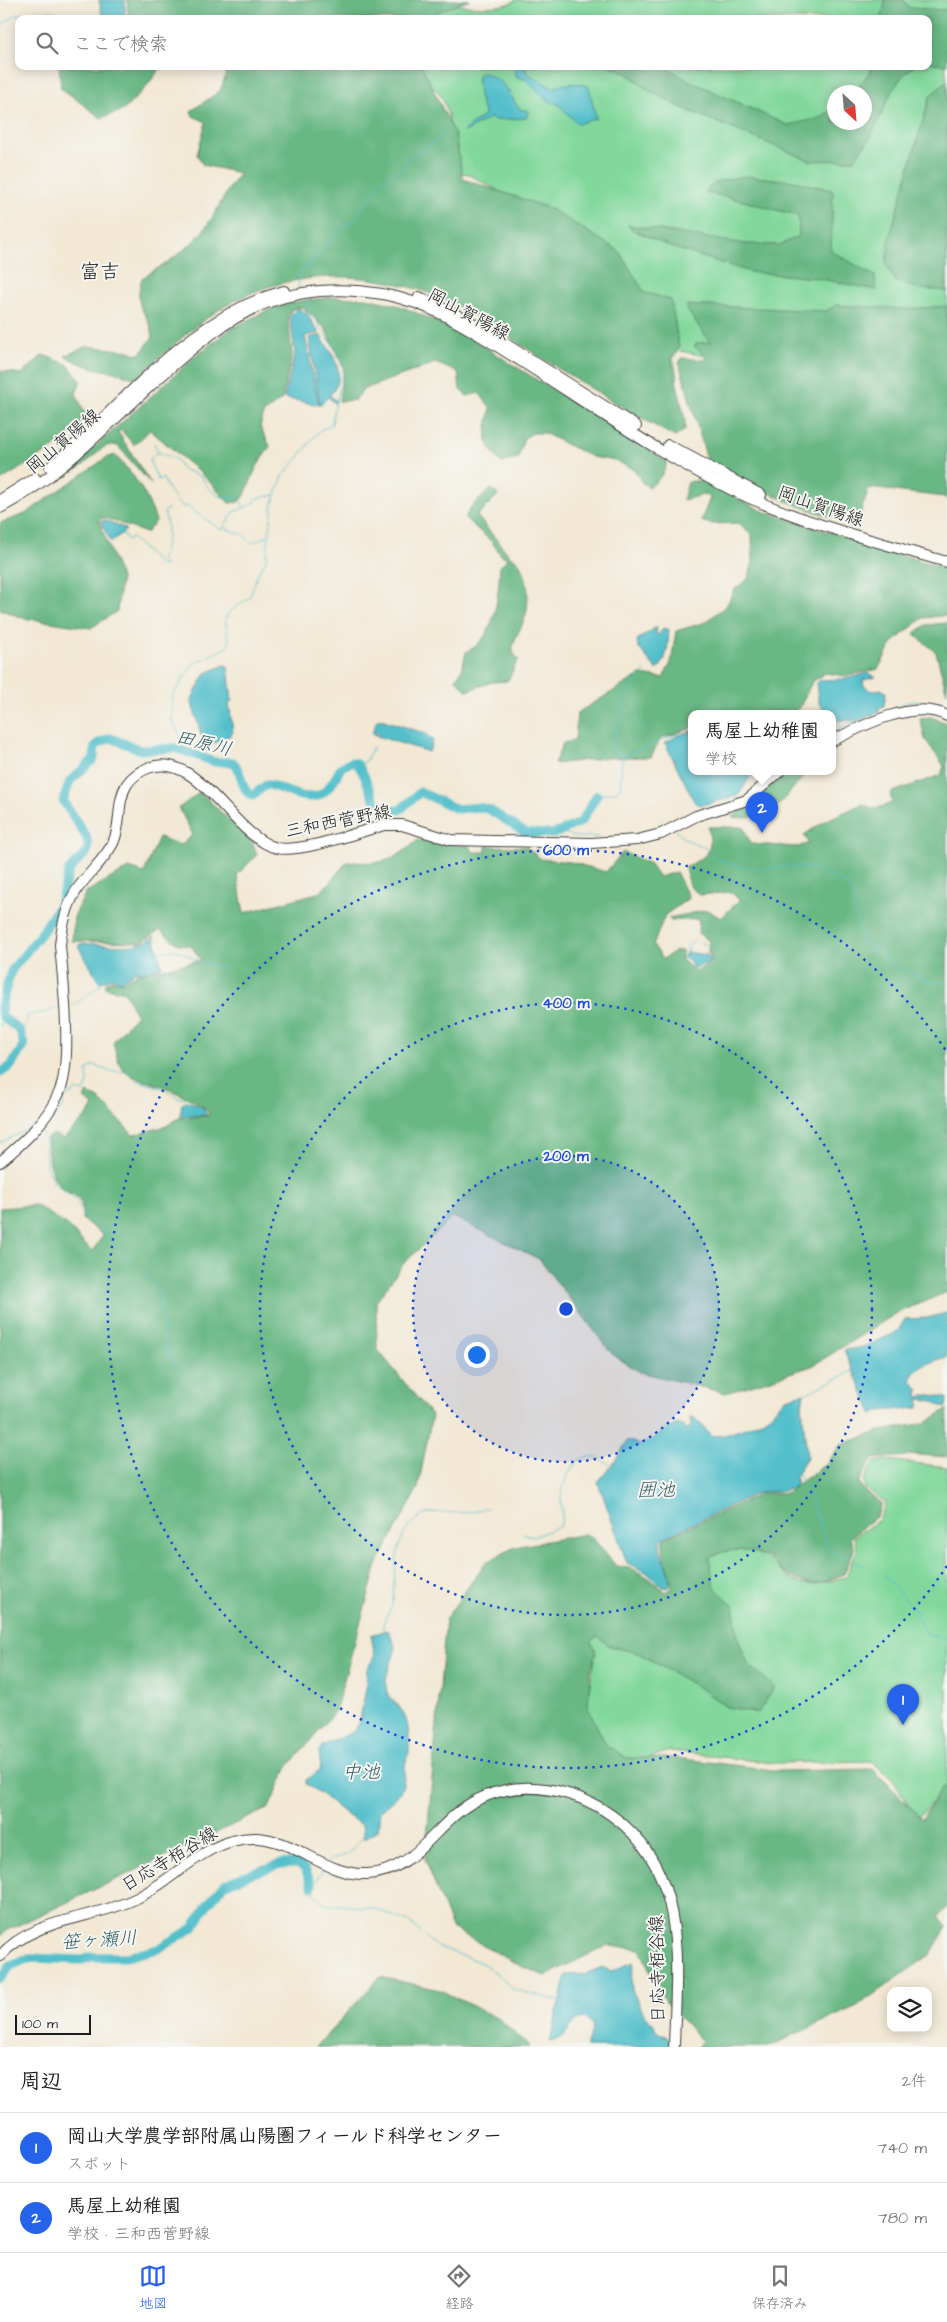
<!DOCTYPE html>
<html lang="ja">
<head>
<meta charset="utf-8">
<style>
	body { margin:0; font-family:"Architects Daughter","Klee One",sans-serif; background:#f2f2f2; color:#222 }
	.controls { position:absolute; right:15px; bottom:15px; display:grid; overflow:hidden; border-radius:10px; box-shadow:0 2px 12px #0003 }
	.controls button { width:45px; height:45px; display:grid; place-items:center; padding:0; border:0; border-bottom:1px solid #e0e0e0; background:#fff; color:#222; font:25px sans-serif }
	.compass { position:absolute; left:827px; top:85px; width:45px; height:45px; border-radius:50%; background:#fff; box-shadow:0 2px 12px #0003; rotate:154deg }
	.scale { position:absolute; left:15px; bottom:12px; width:76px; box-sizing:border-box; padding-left:5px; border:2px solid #1c1c1c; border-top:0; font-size:14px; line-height:18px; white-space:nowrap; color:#1c1c1c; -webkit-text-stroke:4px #f6f6f2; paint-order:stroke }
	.you { position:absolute; left:476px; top:1354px; width:18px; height:18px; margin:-12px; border:4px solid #fff; border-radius:50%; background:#1a73e8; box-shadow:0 0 0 8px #1a73e833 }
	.badge { display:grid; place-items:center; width:32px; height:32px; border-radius:50%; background:#2563eb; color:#fff; font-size:16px; font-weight:700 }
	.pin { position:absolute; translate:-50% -41px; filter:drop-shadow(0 1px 2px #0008) }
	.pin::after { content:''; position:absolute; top:26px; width:18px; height:15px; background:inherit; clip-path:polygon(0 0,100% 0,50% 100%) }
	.popup { position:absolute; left:688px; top:710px; width:148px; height:65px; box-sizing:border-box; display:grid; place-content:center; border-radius:10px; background:#fff; filter:drop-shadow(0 1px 4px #0005); font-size:16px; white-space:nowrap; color:#767676 }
	.popup b { font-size:19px; color:#222 }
	.popup::after { content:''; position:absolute; left:50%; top:100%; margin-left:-10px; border:10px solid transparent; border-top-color:#fff }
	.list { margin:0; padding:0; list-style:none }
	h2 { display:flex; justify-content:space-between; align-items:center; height:65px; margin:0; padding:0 20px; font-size:21px }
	h2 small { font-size:16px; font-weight:400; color:#767676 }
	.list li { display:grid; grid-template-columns:32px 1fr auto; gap:15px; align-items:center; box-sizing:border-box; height:70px; padding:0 20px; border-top:1px solid #e0e0e0 }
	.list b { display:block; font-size:19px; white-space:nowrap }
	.list p { margin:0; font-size:16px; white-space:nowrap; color:#767676 }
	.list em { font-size:16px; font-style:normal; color:#767676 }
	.icon { flex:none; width:28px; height:28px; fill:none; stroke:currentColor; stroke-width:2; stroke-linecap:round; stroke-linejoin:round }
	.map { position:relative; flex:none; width:947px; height:2047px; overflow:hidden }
	.search { position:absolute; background:#fff; box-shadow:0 2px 12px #0003; left:15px; right:15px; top:15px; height:55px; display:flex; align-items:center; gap:12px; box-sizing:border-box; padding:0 18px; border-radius:10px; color:#767676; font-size:19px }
	.sheet { height:205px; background:#fff }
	nav { display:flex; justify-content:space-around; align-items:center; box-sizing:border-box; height:70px; border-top:1px solid #e0e0e0; background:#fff; font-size:14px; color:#767676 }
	nav a { display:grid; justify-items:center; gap:2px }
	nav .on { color:#2563eb }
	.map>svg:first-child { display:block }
</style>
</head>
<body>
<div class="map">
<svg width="947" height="2047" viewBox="0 0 947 2047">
	<rect width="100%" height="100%" fill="#f6f6f2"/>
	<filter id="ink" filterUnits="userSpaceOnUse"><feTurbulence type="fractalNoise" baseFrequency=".02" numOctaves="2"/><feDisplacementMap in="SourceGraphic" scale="10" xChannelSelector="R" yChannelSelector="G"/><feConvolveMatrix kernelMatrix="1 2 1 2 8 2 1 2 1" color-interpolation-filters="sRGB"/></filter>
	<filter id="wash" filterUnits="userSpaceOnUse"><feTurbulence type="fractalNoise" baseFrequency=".0096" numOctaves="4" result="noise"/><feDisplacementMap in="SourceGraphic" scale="20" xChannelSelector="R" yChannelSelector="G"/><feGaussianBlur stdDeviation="1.12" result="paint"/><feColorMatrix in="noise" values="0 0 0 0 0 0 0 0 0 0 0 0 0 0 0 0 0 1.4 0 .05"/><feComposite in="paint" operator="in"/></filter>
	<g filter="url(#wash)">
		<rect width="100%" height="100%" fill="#f2e8d4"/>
		<!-- green -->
		<g fill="#82d89c" stroke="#4f7a5c" fill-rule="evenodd">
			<path d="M416,0C442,1 494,15 516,0H947V50L944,56L947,81V317L720,359L680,351L673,357L678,379L656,377L521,203L468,174L453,170C451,147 453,117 441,96C433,84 424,82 416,66H928V19H402ZM834,92H864V122H834Z"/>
			<path d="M886,1460L947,1467V1788C932,1796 929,1812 916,1817L892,1778L871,1761L773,1763L670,1751L650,1757L613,1780L585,1711L595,1659L589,1657L555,1601L654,1614L713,1548L752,1550C757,1555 763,1555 769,1559C775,1562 778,1569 783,1573C808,1593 820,1582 846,1577L857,1550L854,1537L879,1520L886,1503L865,1488L864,1480L874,1462Z"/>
		</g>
		<!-- forest -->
		<g fill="#69b884" stroke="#426a50">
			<path d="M127,0H470L437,12L435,19H129Z"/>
			<path d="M883,0H903L910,8L947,10V65L928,62V19H881L885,3Z"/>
			<path d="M59,66H162L146,87L124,110L101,118L61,88Z"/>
			<path d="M223,66H422L455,135L463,179L549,208L619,251L644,292L671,300L679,347L671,358L685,419V430L675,437C631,413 588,387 545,360C511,339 477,314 441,298C378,271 298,268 236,300C199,319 169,349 139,377C130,379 124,374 115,372C95,369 83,366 65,356L87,346L129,351L139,355L153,337C149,309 132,313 142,278C163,265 187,251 203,231C217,213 225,191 240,173L203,165L197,155L206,122L193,116L191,111L220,91L226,75Z"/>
			<path d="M610,66H664L686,79L787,125L817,119L834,109V122H864V92H854L870,72L871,66H914C890,83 884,113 870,138C865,145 859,153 854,160L811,161L680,107L648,90L625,72Z"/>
			<path d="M947,81V291L920,289L896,282L886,264L890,235L930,96Z"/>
			<path d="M746,176L793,181L833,190L831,251L875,276L876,290L816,278L750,272L671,247L631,229L628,225L746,244L780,245L799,236L798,215C766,209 737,197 705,193L715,182Z"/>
			<path d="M334,297L367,298L400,306L459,331L667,461C664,473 660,480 649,487L642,483L635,470L616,461L592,457L544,433H533L524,438L518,459L501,463C482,440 485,435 491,408L479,393L467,396L460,390L458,372L435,363L364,389L355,400L339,401L344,369L325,328L303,308L298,307L291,310L288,316L292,355L282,399L263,414L260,427L270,446L256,468L244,497L238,502L229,503L204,476L150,430L134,445L121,430L118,432L151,484L118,446C103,442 99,453 88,461C83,466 77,469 72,473L69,470L197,355L230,329L270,309L300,301Z"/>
			<path d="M687,305L826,311L836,305L906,309L947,306V501L945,497L869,488L858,520C811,519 747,482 707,459L679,363L682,358L706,360L707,357L694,346L697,343L710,342L687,310Z"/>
			<path d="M43,355L67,364L81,380L76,394L88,420L50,450L0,481V371L22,374Z"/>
			<path d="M114,455C133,471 149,498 156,521L146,533L106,518H100L99,522L121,578L117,611L91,628L23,618L0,609V523L25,514L106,458Z"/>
			<path d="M695,481H703L765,512L947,569V615L923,618L893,642L878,669L846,676L825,673L812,682L800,707L790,714L778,711L692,714V728L661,738L651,757L604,758L554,764L563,743L575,740L577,713L640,675L663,678L671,663L676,631L706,622L727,605L734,590L748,579L753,563L752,535L739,523L711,524L701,521L710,498L707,494L683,500L688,482Z"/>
			<path d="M491,489L498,495L477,516L510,556C530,565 531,602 524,620C521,629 515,637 513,646C512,651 515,657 519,660C513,666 513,674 507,681L492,682L467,691L456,679L462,669L466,652C497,638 498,596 500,566L508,558L501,555L492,542L465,518L470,508Z"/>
			<path d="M947,623V693L936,652L914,634L926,625Z"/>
			<path d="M931,717L947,723V1292L897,1313L812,1366L726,1393L640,1372L613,1355L539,1259L453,1217L404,1263L376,1302L377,1349L432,1416L418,1488L377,1565L335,1711L287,1768L269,1808L8,1930L0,1936V1208L36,1205L69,1227L92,1252L103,1235L82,1219C85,1189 69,1199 58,1184C48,1171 48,1153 47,1138L53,1134L64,1139C71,1130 91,1114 94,1106L84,1099L87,1093L99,1099L133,1135L166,1126L179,1118L209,1116L208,1111C198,1101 183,1096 172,1090C157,1082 134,1082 122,1068C117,1061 115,1049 113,1042L136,1015L125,992L106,988V983L113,980L123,982L137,973H143L201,960L191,946L178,944L160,930L141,942L72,941L74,917L86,892L129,868L144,873L159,837L180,845L193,835L179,808L200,792L253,843L257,855L237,875L244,913L321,892L347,862C384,863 388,865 418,840L470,846L473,852H486V846L526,847L541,859L571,862L606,872L623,852L650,864L659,877L676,872L689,898L665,915L653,945L663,959L675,951H682V960L696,972L712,961L708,952L709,941L698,933L699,919L671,921L669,918L707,910L721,918L739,900L731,892L700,895L689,886L685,868C707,855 714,854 708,827H743L751,844L798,847L809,843L804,835L825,821L862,804L875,809L892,803L890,793L941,775L944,766L925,739L920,718Z"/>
			<path d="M786,772H807L779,805L748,818L733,817Z"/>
			<path d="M947,1409V1457L917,1455L872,1459L859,1482L865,1492L882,1503L877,1516L850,1538L854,1550L844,1574C835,1577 824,1583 814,1584C805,1584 790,1577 782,1571C778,1567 774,1559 769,1557C751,1549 725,1547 709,1558L715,1588L733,1605L738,1638L748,1664L775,1687L758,1713L726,1707L703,1690L638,1653L609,1646L597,1636L592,1642L596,1652L590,1674L588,1708L606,1745L627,1758H676L781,1771L873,1769L922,1819L942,1788L947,1786V1907L939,1917L947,1927L930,1955L857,2006L768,2047H697L702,2041L663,1999L640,1949L608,1945L545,1976L521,1966L452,1928L425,1859L446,1618L486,1562L515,1547L585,1534L592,1537L616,1566C637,1567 650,1578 666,1592L672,1589C671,1575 659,1550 664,1539L762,1493H786L827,1463L840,1445L880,1431L926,1423Z"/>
			<path d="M380,1977L440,1990L499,2019L530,2047H316Z"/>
		</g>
		<!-- water -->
		<g fill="#52bfcb" stroke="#376e74">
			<path d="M99,0H125V15L122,19H103Z"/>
			<path d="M513,66H525L527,73L553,88C565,83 577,81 589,87L596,118L578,124L559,105L547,100L525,79L517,77Z"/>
			<path d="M482,73C511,79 512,106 522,110C524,110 527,110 529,111L526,118L496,120L489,118L465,132L464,130L485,115C480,103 477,88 478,75Z"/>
			<path d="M298,308L307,314L319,333L305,336L319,405L284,398L295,353L290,316Z"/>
			<path d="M320,335C332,354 349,374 330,395L335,400V403L328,397L320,405L309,338Z"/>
			<path d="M105,520L124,528L126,530L111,542L101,523V521Z"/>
			<path d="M655,628H657L656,634L658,635L664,628L669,630C668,644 668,660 657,670L638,647L637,640Z"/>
			<path d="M225,665L228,666L232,701L229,702L233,732L231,735L214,743L202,737L191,700L206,673Z"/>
			<path d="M868,673L876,677L863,680L864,686L872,691L881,689L886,692L884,706L879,708V712L861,720H833L832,714H827L819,703L816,684L820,680L846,679Z"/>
			<path d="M381,719L424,733L433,740L429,752L377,736L379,732L377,731L376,735L372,734L377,720Z"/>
			<path d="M692,731V772H753L738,796L702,805L695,803L665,743L679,735Z"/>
			<path d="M154,936L162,967L143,972L135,971L122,981L113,978L101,982L99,981L78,946L80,944C104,942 135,953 154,936Z"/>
			<path d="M686,952L707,955L710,961L696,968L692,967L689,960L684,958Z"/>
			<path d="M189,1101L204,1108L207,1115L180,1116L182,1104Z"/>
			<path d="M947,1313V1357C934,1361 915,1366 910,1380L919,1389L918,1397C923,1397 927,1394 931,1395C935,1395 943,1397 947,1398L946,1407L938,1405L933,1401L920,1399L919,1408L879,1411L873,1415L844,1350L863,1347L891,1335L898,1331L905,1319L927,1318Z"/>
			<path d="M804,1393L802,1406L807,1457L795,1476L797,1485C784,1494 769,1489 755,1494L661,1539C656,1555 674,1572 669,1588L663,1587L646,1572L627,1563L598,1482L615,1461L628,1440L640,1445C654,1439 664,1429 678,1424L687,1429L691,1427L690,1417L695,1418L712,1436L725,1435L748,1427L768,1417L786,1398Z"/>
			<path d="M388,1630L396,1648C393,1660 385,1674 386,1686C387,1700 394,1699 400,1708C410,1721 409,1737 409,1753C402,1764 407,1780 400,1792C396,1799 386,1805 380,1811L378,1830L364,1839L362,1825C341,1813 326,1795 306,1784V1780L321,1769L319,1752L322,1746L353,1732L359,1724L366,1689L367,1669L375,1656L371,1635Z"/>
			<path d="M633,1962L634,1965L631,1977L632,1990L645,2016L654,2024L656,2031L669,2038L677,2047H586L593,2028L592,2023L584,2018C569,2021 570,2037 550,2042L566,1975L585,1974L602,1967L611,1971Z"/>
		</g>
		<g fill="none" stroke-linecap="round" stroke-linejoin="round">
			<!-- stream -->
			<g stroke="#52bfcb" stroke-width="1">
				<path d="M0,26L16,15L51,11L74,19"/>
				<path d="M300,289L298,282L299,277L304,269L339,232L354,220L384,180L402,167L412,155L435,143L445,131"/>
				<path d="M154,443L158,452L149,460L158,480L163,478C167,489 174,500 183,507L187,506L220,529L222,530L234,512L255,503V499L275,495"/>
				<path d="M158,452L177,460L182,469L202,477L206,485L218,496L237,498L244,506"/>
				<path d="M225,528L243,535L252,543L267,536"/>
				<path d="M121,532L128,540L132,538L161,566L165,565L161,561C168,542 169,530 164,511L168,509"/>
				<path d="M894,709C913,695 926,703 947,708"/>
				<path d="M840,719L841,728"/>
				<path d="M832,734L851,722L862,721"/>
				<path d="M177,749L182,738L172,721L173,695L193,664L228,647L229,642L225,620L229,612L250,597L257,575L266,560L273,503L282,478L319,431L332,424L333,414L343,373V359L320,327L304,297"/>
				<path d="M625,755L615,753L609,748L619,725L624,696L645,671"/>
				<path d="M359,765L366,761L373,747"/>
				<path d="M597,795L616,792L620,789L622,760L625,755L677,734L679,737"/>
				<path d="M676,831L685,839L706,848L714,858L738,866L763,869L797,866L812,868L847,884L854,894V912L864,944L878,951L896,967L914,974L923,981L947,983"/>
				<path d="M563,832L575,837H599"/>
				<path d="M628,836L644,833"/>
				<path d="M700,942L707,945"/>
				<path d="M157,952L177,950L201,962L227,969"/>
				<path d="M688,953L687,948L694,940"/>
				<path d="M69,1002L74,1005L100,985L101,981"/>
				<path d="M0,1027L3,1017"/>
				<path d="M20,1031L26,1024L28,1015L47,1012L59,1007"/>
				<path d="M0,1143L30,1128"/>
				<path d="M134,1264L118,1250L104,1232L82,1215L77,1200L54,1183L46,1167L45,1139L41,1132L63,1107L64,1098L77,1090L84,1092L88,1082L87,1070L94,1065L111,1072L124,1071L136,1080L165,1089L179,1098H184L188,1103"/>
				<path d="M147,1275L160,1294L164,1343L175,1367"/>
				<path d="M803,1395L853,1371"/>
				<path d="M797,1472L808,1493L830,1552L866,1566"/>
				<path d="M523,1533L533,1537L560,1526C564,1516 561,1508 561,1499C562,1485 571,1461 586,1457C596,1455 605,1462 612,1466"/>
				<path d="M883,1575L912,1606L925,1633L932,1636L943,1637L947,1639"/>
				<path d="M383,1630C382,1617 393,1611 393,1599C395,1572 394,1529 423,1515C434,1510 458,1514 472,1512C477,1511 481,1508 487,1508"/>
				<path d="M328,1861L348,1854L364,1835"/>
				<path d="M324,1869L312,1886L315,1894L325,1904L373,1908L409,1922L434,1945L482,1963L499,1975L512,1989L560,2001"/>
			</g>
			<!-- river -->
			<g stroke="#52bfcb" stroke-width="9">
				<path d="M0,1073L11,1066L24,1045L20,1031L2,1016L1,1006L11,971L43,931L60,904L69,870L87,852L88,845L86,836L63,801L70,781L94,759L95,747L99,743L111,738L141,750L175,748L215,762H233C243,771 240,790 252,796L266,785H270C307,798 321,810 341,767L352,762L356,763C373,780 366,813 400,810L420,792L457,809L480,807L490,810L526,833L554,834L581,822L597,795"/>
				<path d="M0,1979L11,1966L29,1958L82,1960L91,1957H126L158,1949L193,1928L207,1905L225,1884L250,1874L281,1864L298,1863L305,1869L312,1886"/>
			</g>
		</g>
	</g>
	<g filter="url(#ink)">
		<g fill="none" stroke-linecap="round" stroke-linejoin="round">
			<!-- major casing -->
			<g stroke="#3c3b38" stroke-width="12">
				<g id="major">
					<path d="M419,297L469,321L636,426"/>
					<path d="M668,445L761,495"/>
					<path d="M50,467C123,406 189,316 284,291"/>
					<path d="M0,500L35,478"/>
					<path d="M0,508C61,476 109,423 160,377C192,348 225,319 266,303C313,285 370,287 416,303C454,317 487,340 521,361C590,405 658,453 730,489C799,522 874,541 947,562"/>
					<path d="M832,741C861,726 916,698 947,716"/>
					<path d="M0,1162C23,1143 47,1121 59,1093C73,1063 63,980 60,945C62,926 66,907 76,891C87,874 104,861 113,843C122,825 116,802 127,784C132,777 140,771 148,768C199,749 232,837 277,848C300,853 360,832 384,825H402L451,840L591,843L637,840L661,834L696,816L747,800L779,772"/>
					<path d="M0,1956C35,1917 93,1920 137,1898C177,1878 209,1836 257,1838C297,1840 326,1876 367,1874C417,1872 436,1820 477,1800C506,1785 537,1785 568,1794C589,1800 609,1812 625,1826C688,1883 676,1970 674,2047"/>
				</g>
			</g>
			<!-- major -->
			<use href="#major" stroke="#fff" stroke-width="10"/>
		</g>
	</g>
	<!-- distance rings -->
	<circle cx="566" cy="1309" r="153" fill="#1d4ed8" fill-opacity=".12"/>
	<g fill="none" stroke="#1d4ed8" stroke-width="2.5" stroke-dasharray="2.5 5">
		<circle cx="566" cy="1309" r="153"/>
		<circle cx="566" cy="1309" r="306"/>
		<path d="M947 1566A459 459 0 1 1 947 1052"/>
	</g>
	<g text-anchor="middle" stroke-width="4" stroke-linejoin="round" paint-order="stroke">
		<!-- street labels -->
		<g font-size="18" fill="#1c1c1c" stroke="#f6f6f2">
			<text transform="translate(469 314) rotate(28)" y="6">岡山賀陽線</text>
			<text transform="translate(63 441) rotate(-40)" y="6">岡山賀陽線</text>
			<text transform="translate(821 506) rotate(19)" y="6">岡山賀陽線</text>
			<text transform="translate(338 821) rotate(-11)" y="6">三和西菅野線</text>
			<text transform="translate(169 1859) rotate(-31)" y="6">日応寺栢谷線</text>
			<text transform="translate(657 1969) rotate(-91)" y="6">日応寺栢谷線</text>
		</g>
		<!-- water labels -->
		<g font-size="19" font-style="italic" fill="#325d62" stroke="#f6f6f2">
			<text transform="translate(204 742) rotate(14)" y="7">田原川</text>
			<text x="656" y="1496">囲池</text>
			<text x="361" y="1778">中池</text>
			<text transform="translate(99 1939) rotate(-4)" y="7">笹ヶ瀬川</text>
		</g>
		<!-- quarter labels -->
		<g font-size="20" fill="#1c1c1c" stroke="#f6f6f2">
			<text x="100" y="278">富吉</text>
		</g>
	</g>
	<circle cx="566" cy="1309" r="8" fill="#1d4ed8" stroke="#f6f6f2" stroke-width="2.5"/>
	<g font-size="15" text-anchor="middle" font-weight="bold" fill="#1d4ed8" stroke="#f6f6f2" stroke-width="4" stroke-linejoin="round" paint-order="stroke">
		<text x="566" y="855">600 m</text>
		<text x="566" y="1008">400 m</text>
		<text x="566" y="1161">200 m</text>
	</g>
</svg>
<div class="controls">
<button><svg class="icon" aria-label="layers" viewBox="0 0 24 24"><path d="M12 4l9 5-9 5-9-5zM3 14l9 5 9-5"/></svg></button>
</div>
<svg class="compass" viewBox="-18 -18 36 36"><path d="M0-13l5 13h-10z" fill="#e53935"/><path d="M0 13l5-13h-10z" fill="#767676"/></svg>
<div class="scale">100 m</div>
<div class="you"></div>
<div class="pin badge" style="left:903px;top:1725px">1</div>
<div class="pin badge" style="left:762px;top:833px">2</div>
<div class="popup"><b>馬屋上幼稚園</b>学校</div>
<div class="search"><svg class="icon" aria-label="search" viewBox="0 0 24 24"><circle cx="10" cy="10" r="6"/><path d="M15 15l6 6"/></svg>ここで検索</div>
</div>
<section class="sheet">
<h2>周辺<small>2件</small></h2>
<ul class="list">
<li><span class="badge">1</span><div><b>岡山大学農学部附属山陽圏フィールド科学センター</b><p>スポット</p></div><em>740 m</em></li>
<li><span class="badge">2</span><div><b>馬屋上幼稚園</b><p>学校 · 三和西菅野線</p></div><em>780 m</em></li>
</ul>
</section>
<nav>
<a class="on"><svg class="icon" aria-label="map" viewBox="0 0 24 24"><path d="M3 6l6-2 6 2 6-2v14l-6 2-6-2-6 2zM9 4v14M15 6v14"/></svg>地図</a>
<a><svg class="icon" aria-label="directions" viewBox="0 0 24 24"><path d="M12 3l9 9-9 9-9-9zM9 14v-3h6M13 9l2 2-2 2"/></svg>経路</a>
<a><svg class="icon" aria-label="saved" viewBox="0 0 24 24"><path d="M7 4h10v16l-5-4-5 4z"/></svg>保存済み</a>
</nav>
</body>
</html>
